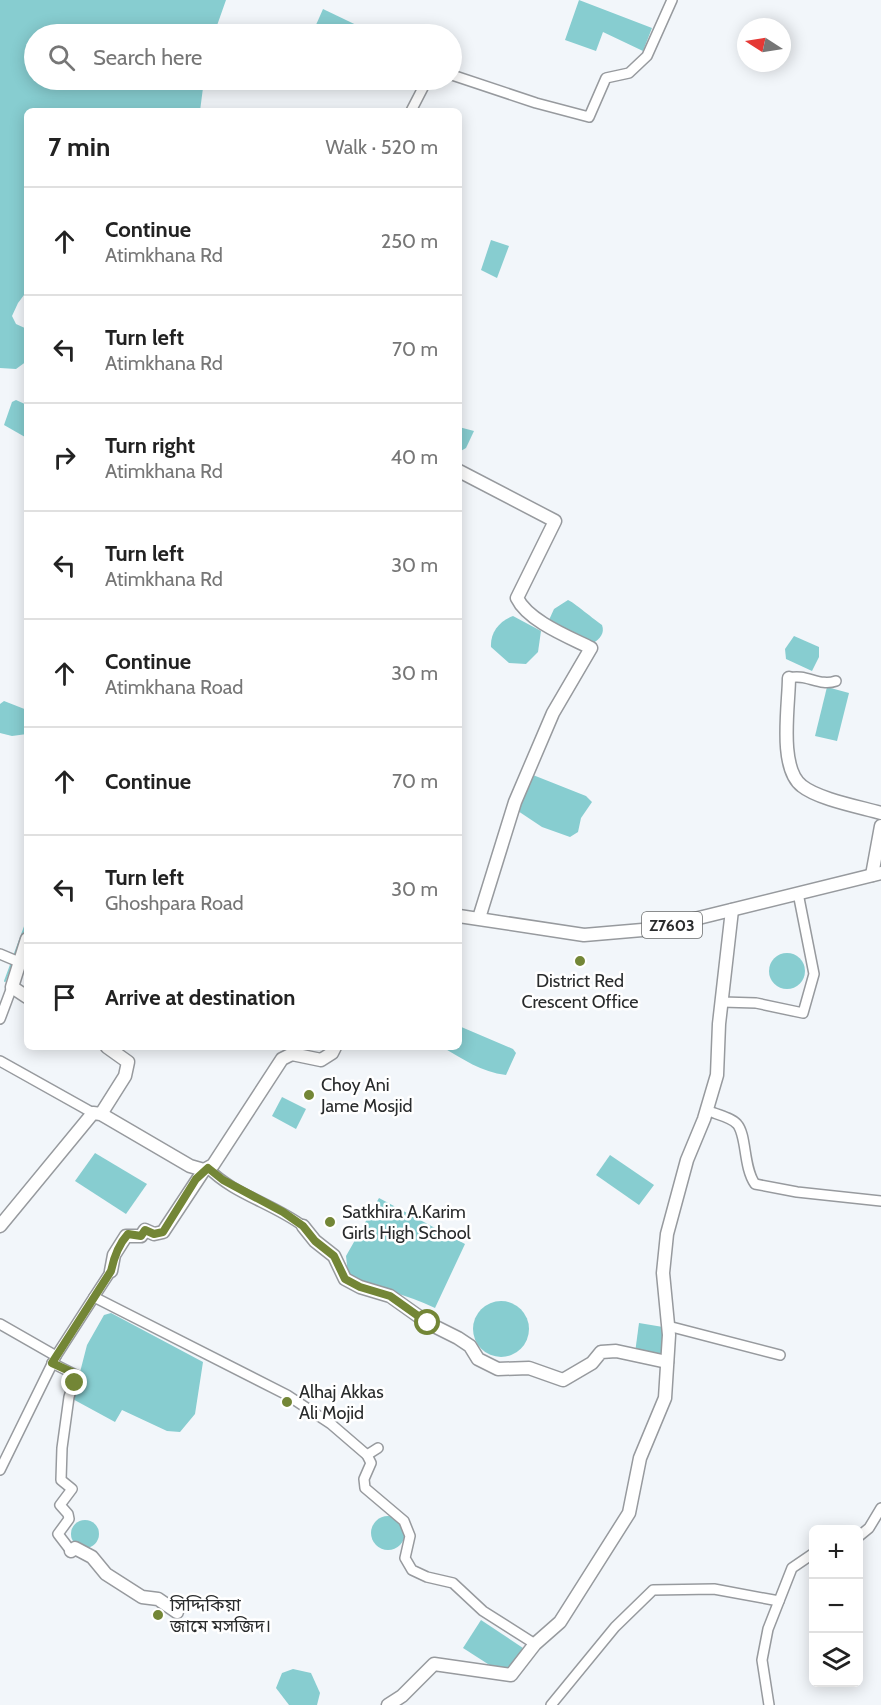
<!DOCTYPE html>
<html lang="en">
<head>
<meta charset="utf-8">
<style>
	body { margin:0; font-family:Cabin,"Noto Sans Bengali",sans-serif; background:#f2f2f2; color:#222 }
	.controls { position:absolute; right:18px; bottom:18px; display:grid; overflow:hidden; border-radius:9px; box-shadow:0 3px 15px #0003 }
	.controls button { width:54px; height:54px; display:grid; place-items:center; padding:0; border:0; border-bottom:2px solid #e0e0e0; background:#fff; color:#222; font:30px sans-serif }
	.compass { position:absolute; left:737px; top:18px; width:54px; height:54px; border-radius:50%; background:#fff; box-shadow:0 3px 15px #0003; rotate:282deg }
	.stop { position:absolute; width:18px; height:18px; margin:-14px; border:4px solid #738636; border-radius:50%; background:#fff }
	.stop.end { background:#738636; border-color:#fff; box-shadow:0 2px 6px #0008 }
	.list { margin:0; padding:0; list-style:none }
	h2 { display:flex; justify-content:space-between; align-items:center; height:78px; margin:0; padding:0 24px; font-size:26px }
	h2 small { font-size:20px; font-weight:400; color:#767676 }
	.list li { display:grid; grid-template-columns:39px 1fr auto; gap:18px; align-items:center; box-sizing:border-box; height:108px; padding:0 24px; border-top:2px solid #e0e0e0 }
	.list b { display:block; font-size:22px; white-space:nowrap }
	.list p { margin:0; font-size:20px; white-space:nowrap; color:#767676 }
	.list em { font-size:20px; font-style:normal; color:#767676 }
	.icon { flex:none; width:33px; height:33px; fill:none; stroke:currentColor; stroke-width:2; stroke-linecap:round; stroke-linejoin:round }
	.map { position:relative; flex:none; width:881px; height:1705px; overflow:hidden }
	.search { position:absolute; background:#fff; box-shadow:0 3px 15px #0003; left:24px; top:24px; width:438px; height:66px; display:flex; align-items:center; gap:15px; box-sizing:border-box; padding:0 21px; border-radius:33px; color:#767676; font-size:22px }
	.panel { position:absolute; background:#fff; box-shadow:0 3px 15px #0003; left:24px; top:108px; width:438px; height:942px; border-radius:9px }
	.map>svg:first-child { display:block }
</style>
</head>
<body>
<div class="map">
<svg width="881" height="1705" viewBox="0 0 881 1705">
	<rect width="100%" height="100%" fill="#f2f6fa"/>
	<!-- water -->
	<g fill="#87cdd0">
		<path d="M0,0H226L214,34H34V80H204L200,111H27V291L18,303L12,316L16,324L27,329V361L16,369L0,368Z"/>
		<path d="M579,0L652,28L643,51L603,32L596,51L565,40Z"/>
		<path d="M323,9L371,32L370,34H312Z"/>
		<path d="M491,240L509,246L497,278L481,270Z"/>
		<path d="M16,400L27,405L25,437L4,425L12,402Z"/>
		<path d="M459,427L474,431L466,448L459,452Z"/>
		<path d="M568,600C572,601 596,621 602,625C605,633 600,639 593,643L572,636L549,620L554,609Z"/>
		<path d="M513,616L541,631L538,652L526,664L509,663L491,647C490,633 499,621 513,616Z"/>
		<path d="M794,636L819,647V657L812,671L786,659L785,649Z"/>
		<path d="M827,687L849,693L837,741L815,736Z"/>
		<path d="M4,701L27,710V734L12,736L0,733V704Z"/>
		<path d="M533,775L586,796L592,802L581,818L578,832L570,837L542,827L518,811Z"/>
		<circle cx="787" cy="971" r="18"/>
		<path d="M459,1026L513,1049L516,1053L506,1075C481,1072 463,1059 442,1047H459Z"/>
		<path d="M282,1097L306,1109L296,1129L272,1116Z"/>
		<path d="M95,1153L147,1184L126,1214L75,1181Z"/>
		<path d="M610,1155L654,1185L639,1205L596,1175Z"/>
		<path d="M379,1198L465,1244L435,1308C407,1294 377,1290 348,1275L346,1256Z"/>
		<circle cx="501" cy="1329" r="28"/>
		<path d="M111,1313L203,1362L195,1414L180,1432L167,1431L122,1410L115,1422L69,1397L78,1380L87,1345L104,1315Z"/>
		<path d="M639,1323L663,1327L666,1336L662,1357L635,1353Z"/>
		<circle cx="388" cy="1533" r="17"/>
		<circle cx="85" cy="1534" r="14"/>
		<path d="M481,1620L523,1648L505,1675L463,1648Z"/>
		<path d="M293,1669L311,1673L320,1693L317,1705H289L276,1688L282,1673Z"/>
	</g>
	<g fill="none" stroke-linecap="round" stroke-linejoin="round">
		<!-- stream -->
		<g stroke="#87cdd0" stroke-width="2">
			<path d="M14,956L27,921"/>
			<path d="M5,981L12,962"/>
		</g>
		<!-- minor casing -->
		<g stroke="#979a9e" stroke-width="12">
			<g id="minor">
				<path d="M452,75L536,103L589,117L606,78L629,73L647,56L672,0"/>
				<path d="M411,111L427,80"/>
				<path d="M789,678C806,673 819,687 836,681"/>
				<path d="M0,954L19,962"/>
				<path d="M722,1002L756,1003L803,1013L814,974L798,893"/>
				<path d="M0,1019L12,987"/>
				<path d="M0,1061L93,1113"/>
				<path d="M706,1110C715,1114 731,1117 737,1124C747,1135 743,1167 755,1184L797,1192L881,1201"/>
				<path d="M208,1168C233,1194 274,1204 303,1226"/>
				<path d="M94,1297L111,1271"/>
				<path d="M0,1324L56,1356L0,1470"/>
				<path d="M668,1326L780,1355"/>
				<path d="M56,1356L94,1297L287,1395L331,1424L367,1455L371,1463L364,1479L365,1488L404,1521L410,1536L405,1558L412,1570L427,1577L453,1583L483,1611L535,1644"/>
				<path d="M52,1363L76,1375L69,1397L62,1448L61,1480L72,1489L60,1505L68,1514L69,1519L58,1534L71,1551"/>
				<path d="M367,1455L378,1448"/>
				<path d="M858,1537L869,1528L881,1508"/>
				<path d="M551,1705L615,1627L653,1590L714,1589L779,1601"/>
				<path d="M769,1705L762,1660L768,1629L792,1568L814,1553"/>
			</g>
		</g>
		<!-- major casing -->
		<g stroke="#979a9e" stroke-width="15">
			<g id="major">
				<path d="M459,471L555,521L517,598C528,621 569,637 591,648L553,713L515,802L479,918"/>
				<path d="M789,678C789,704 778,768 802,786C818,799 860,807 881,813"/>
				<path d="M872,875L881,826"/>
				<path d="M459,916L584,935L654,929L881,873"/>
				<path d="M27,939L12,987L27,997"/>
				<path d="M101,1114L125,1076L128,1062L107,1047"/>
				<path d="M0,1226L93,1113L101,1114L190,1166L204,1170L213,1165L282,1059L292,1054L321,1060L332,1053L335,1047"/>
				<path d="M303,1226L315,1241L334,1256L345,1279L360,1287L390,1296L428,1323L458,1338L470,1346L478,1359L498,1369L529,1368L563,1380L592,1363L601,1352L616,1351L667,1362"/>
				<path d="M111,1271L114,1255L126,1236H141L145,1230L154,1234L163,1232L204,1170"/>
				<path d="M71,1551L75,1548L92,1557L106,1574L142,1597L158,1599L177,1612"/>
				<path d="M388,1705L402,1696L434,1664L511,1675L535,1644L560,1622L629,1513L640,1458L665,1398L669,1335L663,1273L667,1234L687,1160L704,1119L717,1075L719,1024L732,910"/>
			</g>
		</g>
		<!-- minor -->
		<use href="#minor" stroke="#fff" stroke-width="9"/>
		<!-- major -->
		<use href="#major" stroke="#fff" stroke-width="12"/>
	</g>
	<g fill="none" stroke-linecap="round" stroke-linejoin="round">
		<!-- route -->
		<path stroke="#738636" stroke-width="8" d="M75,1383L76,1374L52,1363L111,1271C114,1257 118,1245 128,1234L141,1236L145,1230L154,1234L163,1232L196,1179L208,1168L223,1180L283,1212L303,1226L315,1241L334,1256L345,1279L360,1287L390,1296L428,1323"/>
	</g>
	<!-- markers -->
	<g fill="#738636" stroke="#fff" stroke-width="2">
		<circle cx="580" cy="961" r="6"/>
		<circle cx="309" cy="1095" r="6"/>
		<circle cx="330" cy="1222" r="6"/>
		<circle cx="287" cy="1402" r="6"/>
		<circle cx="158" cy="1615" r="6"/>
	</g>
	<g text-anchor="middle" stroke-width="5" stroke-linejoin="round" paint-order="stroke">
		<!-- shield labels -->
		<rect fill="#fff" stroke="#696b6b" stroke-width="1.5" x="642" y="912" width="60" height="26" rx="4.5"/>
		<g font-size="16" font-weight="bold" fill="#292b2c">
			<text x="672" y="931">Z7603</text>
		</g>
		<!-- poi labels -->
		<g font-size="18" fill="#292b2c" stroke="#fff" text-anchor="start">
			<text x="580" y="987" text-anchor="middle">District Red<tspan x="580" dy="21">Crescent Office</tspan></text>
			<text x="321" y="1091">Choy Ani<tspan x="321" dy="21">Jame Mosjid</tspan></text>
			<text x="342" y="1218">Satkhira A.Karim<tspan x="342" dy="21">Girls High School</tspan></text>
			<text x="299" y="1398">Alhaj Akkas<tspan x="299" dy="21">Ali Mojid</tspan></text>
			<text x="170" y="1611">সিদ্দিকিয়া<tspan x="170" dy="21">জামে মসজিদ।</tspan></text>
		</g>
	</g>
</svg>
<div class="controls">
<button>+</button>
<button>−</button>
<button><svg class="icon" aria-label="layers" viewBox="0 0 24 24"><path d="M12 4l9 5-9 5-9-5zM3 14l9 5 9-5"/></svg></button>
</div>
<svg class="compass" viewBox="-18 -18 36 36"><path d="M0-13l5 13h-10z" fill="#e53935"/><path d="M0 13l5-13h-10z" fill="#767676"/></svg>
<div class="stop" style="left:428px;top:1323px"></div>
<div class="stop end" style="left:75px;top:1383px"></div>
<div class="search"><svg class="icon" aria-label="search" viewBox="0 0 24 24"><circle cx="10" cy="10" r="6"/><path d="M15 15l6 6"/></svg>Search here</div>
<section class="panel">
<h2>7 min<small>Walk · 520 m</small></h2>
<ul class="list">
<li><svg class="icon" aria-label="ahead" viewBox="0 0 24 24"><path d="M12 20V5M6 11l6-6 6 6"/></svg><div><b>Continue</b><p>Atimkhana Rd</p></div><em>250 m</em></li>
<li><svg class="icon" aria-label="left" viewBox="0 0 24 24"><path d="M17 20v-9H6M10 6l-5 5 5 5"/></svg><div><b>Turn left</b><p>Atimkhana Rd</p></div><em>70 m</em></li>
<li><svg class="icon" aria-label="right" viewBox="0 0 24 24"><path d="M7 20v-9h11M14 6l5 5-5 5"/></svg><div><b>Turn right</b><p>Atimkhana Rd</p></div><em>40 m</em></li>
<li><svg class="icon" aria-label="left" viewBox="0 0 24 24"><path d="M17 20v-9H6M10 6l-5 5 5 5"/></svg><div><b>Turn left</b><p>Atimkhana Rd</p></div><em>30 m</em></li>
<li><svg class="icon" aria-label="ahead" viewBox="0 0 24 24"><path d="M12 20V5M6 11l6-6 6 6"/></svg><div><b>Continue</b><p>Atimkhana Road</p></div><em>30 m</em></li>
<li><svg class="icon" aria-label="ahead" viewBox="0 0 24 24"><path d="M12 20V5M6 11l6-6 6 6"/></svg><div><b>Continue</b></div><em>70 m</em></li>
<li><svg class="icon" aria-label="left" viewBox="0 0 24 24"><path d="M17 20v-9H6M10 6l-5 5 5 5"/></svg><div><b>Turn left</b><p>Ghoshpara Road</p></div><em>30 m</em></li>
<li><svg class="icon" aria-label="arrive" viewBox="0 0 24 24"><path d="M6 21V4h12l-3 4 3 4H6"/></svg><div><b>Arrive at destination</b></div></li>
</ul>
</section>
</div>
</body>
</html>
